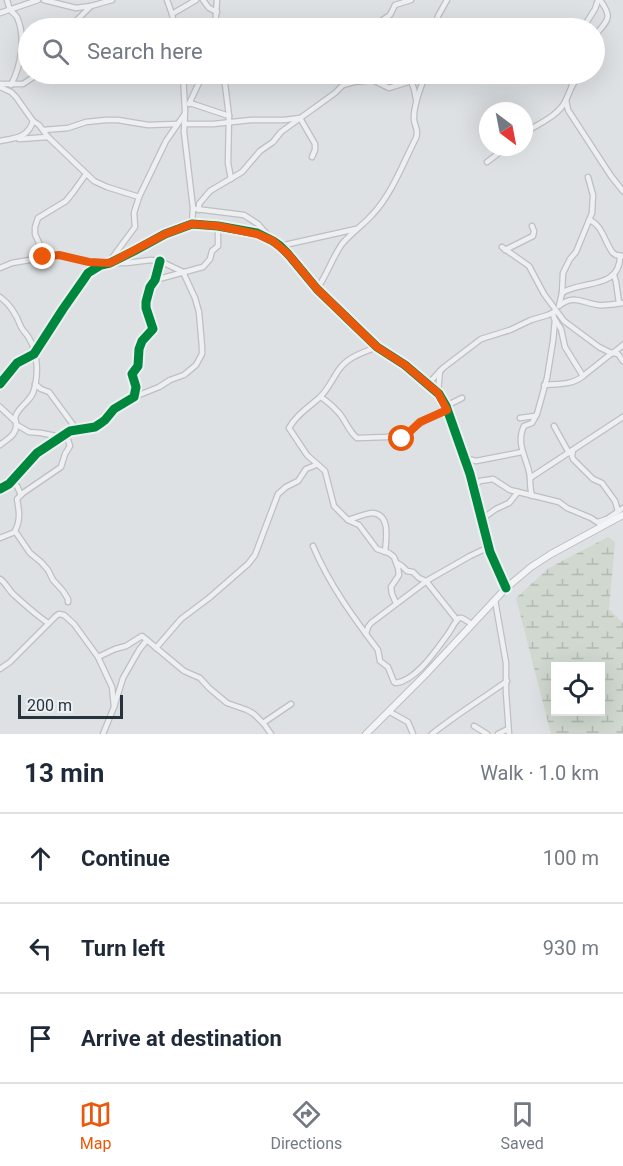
<!DOCTYPE html>
<html lang="en">
<head>
<meta charset="utf-8">
<style>
	body { margin:0; font-family:Roboto,sans-serif; background:#f2f2f3; color:#1f2937 }
	.controls { position:absolute; right:18px; bottom:18px; display:grid; overflow:hidden; border-radius:0px; box-shadow:0 6px 24px #0002 }
	.controls button { width:54px; height:54px; display:grid; place-items:center; padding:0; border:0; border-bottom:2px solid #e0e1e3; background:#fff; color:#1f2937; font:30px sans-serif }
	.compass { position:absolute; left:479px; top:102px; width:54px; height:54px; border-radius:50%; background:#fff; box-shadow:0 6px 24px #0002; rotate:148deg }
	.scale { position:absolute; left:18px; bottom:15px; width:105px; box-sizing:border-box; padding-left:6px; border:3px solid #26323c; border-top:0; font-size:16px; line-height:21px; white-space:nowrap; color:#26323c; -webkit-text-stroke:4px #ecf0f4; paint-order:stroke }
	.stop { position:absolute; width:18px; height:18px; margin:-14px; border:4px solid #ea580c; border-radius:50%; background:#fff }
	.stop.end { background:#ea580c; border-color:#fff; box-shadow:0 2px 6px #0008 }
	.list { margin:0; padding:0; list-style:none }
	h2 { display:flex; justify-content:space-between; align-items:center; height:78px; margin:0; padding:0 24px; font-size:26px }
	h2 small { font-size:20px; font-weight:400; color:#747a83 }
	.list li { display:grid; grid-template-columns:39px 1fr auto; gap:18px; align-items:center; box-sizing:border-box; height:90px; padding:0 24px; border-top:2px solid #e0e1e3 }
	.list b { display:block; font-size:22px; white-space:nowrap }
	.list em { font-size:20px; font-style:normal; color:#747a83 }
	.icon { flex:none; width:33px; height:33px; fill:none; stroke:currentColor; stroke-width:2; stroke-linecap:round; stroke-linejoin:round }
	.map { position:relative; flex:none; width:623px; height:734px; overflow:hidden }
	.search { position:absolute; background:#fff; box-shadow:0 6px 24px #0002; left:18px; right:18px; top:18px; height:66px; display:flex; align-items:center; gap:15px; box-sizing:border-box; padding:0 21px; border-radius:33px; color:#747a83; font-size:22px }
	.sheet { height:348px; background:#fff }
	nav { display:flex; justify-content:space-around; align-items:center; box-sizing:border-box; height:84px; border-top:2px solid #e0e1e3; background:#fff; font-size:16px; color:#747a83 }
	nav a { display:grid; justify-items:center; gap:3px }
	nav .on { color:#ea580c }
	.map>svg:first-child { display:block }
</style>
</head>
<body>
<div class="map">
<svg width="623" height="734" viewBox="0 0 623 734">
	<defs>
		<pattern id="wetland-marsh" width="20" height="14" patternUnits="userSpaceOnUse" patternTransform="scale(1.5)"><rect width="20" height="14" fill="#d0d8cf"/><path d="M1 5h8M5 5V1M11 12h8M15 12V8" fill="none" stroke="#b2bab3"/></pattern>
	</defs>
	<rect width="100%" height="100%" fill="#dee1e4"/>
	<!-- wetland -->
	<path fill="url(#wetland-marsh)" fill-rule="evenodd" d="M608,537L615,542L609,609L623,623V734H551L516,598L549,568ZM556,666H600V712H556Z"/>
	<g fill="none" stroke-linecap="round" stroke-linejoin="round">
		<!-- minor casing -->
		<g stroke="#bdbfc2" stroke-width="7">
			<g id="minor">
				<path d="M7,0C8,3 9,7 10,10C12,12 15,14 17,17C26,37 21,66 11,85"/>
				<path d="M44,0L76,8L91,6"/>
				<path d="M167,0L172,14L175,28"/>
				<path d="M203,0L209,8L217,12"/>
				<path d="M0,13L38,0"/>
				<path d="M172,14L196,0"/>
				<path d="M69,28L91,6L112,0"/>
				<path d="M215,28L217,0"/>
				<path d="M375,28V25L390,15L395,5L411,0"/>
				<path d="M435,28L438,16L447,0"/>
				<path d="M583,28L595,9L598,0"/>
				<path d="M594,37C607,20 614,19 600,0"/>
				<path d="M183,74L185,111L184,132L193,208L192,224"/>
				<path d="M219,74L225,84L229,116L228,163L231,179"/>
				<path d="M571,74L572,86L566,100L568,110L611,176L623,191"/>
				<path d="M411,81L414,89L416,99"/>
				<path d="M0,84H23L38,74"/>
				<path d="M343,85L354,82L373,80L389,88L411,81L420,74"/>
				<path d="M572,86L580,74"/>
				<path d="M0,87L11,92L16,97L33,121L39,125L48,137L94,181L107,187L139,197"/>
				<path d="M190,103L229,116"/>
				<path d="M189,104L203,74"/>
				<path d="M184,124H213L251,120H284L300,118L315,144V150L312,157"/>
				<path d="M43,130L68,128L86,122L106,120H118L148,125L177,124"/>
				<path d="M524,133C538,124 559,116 566,100"/>
				<path d="M19,139L48,137"/>
				<path d="M0,141C15,138 28,138 33,121"/>
				<path d="M487,162L507,147"/>
				<path d="M196,209L244,215L258,224L271,239"/>
				<path d="M199,210V204L210,191L242,172L260,151L273,142L281,132L335,93L343,85L350,74"/>
				<path d="M589,220C602,224 605,243 613,253L616,255L623,256"/>
				<path d="M280,246L356,229"/>
				<path d="M502,247L529,266L544,294L564,321L599,347L609,352L618,354L623,361"/>
				<path d="M505,250L533,236L534,231L532,226"/>
				<path d="M37,259L39,243L35,234V227L38,218L66,201L74,191L86,174"/>
				<path d="M109,262L132,231L135,227L134,213L139,197L166,141L184,115"/>
				<path d="M111,263H126L151,260L160,261L183,272L195,298L199,312L202,347V354L196,365L184,375L170,380L159,387L134,397"/>
				<path d="M0,268L12,263L59,255L89,262L103,263"/>
				<path d="M614,275L616,282L619,303"/>
				<path d="M155,280L203,267L210,259L212,251L218,246V226"/>
				<path d="M317,289C327,275 332,258 342,244C351,233 363,225 372,215C392,194 403,163 416,138C419,130 415,127 414,120C413,106 421,86 426,74"/>
				<path d="M562,293C581,280 620,290 620,256"/>
				<path d="M0,297C10,304 17,316 21,327C23,331 27,334 29,338C38,353 39,376 33,393C29,402 20,406 16,415C14,420 16,418 16,424C17,435 7,439 0,445"/>
				<path d="M560,305C575,294 582,303 598,305C606,306 615,304 623,303"/>
				<path d="M559,306L562,293L563,273L570,259L576,252L592,213L593,195L588,177"/>
				<path d="M377,347C362,353 347,357 338,371C332,380 327,391 319,398C308,408 296,415 289,428L307,455L325,471L334,506L348,520C355,518 366,513 373,513C391,515 386,540 385,552"/>
				<path d="M613,353L623,345"/>
				<path d="M583,376L612,353"/>
				<path d="M0,384L17,363L34,354L63,309L84,279L88,273L101,265L110,263L134,251L165,234L192,224L218,226L257,233L273,241L280,246L288,254L317,289L377,347L405,365L439,394L446,406L470,474L490,552L506,588"/>
				<path d="M35,384L41,389L49,392L77,430"/>
				<path d="M428,384L443,368L481,339L510,330L531,320L548,315L556,311"/>
				<path d="M544,385C557,384 573,385 583,376L565,347L561,329L554,318L553,313"/>
				<path d="M438,392L440,371"/>
				<path d="M321,397C326,401 332,405 336,410C345,417 347,430 357,438L387,437L393,435L404,438C417,423 429,418 447,410"/>
				<path d="M446,406L462,398"/>
				<path d="M0,407L15,421"/>
				<path d="M520,418L535,416"/>
				<path d="M17,425L29,432L41,433L61,437"/>
				<path d="M554,426L569,453"/>
				<path d="M66,434L70,446L65,454L61,467L23,493L17,499C19,510 21,520 15,531L30,553L41,562L48,570L53,580L63,591L68,599V602"/>
				<path d="M573,450L572,456L573,459L593,479L602,483L615,501L618,511"/>
				<path d="M464,458L476,461L522,452"/>
				<path d="M530,478L623,417"/>
				<path d="M11,482L17,486L21,495"/>
				<path d="M474,486L480,481L493,479L510,490L559,502L567,508L591,518L603,526"/>
				<path d="M0,489L9,484L37,453L70,431L95,427L101,423L105,420L114,409L134,397L136,387L132,374L138,366L139,349L142,341L153,329L146,308V302L150,287L155,280L160,261"/>
				<path d="M532,496C530,489 530,484 530,477C528,459 515,445 524,426L532,423L537,414L547,378L553,341L555,320"/>
				<path d="M482,519L496,509L509,503L518,492"/>
				<path d="M348,520L359,525L377,549L389,553L394,557L398,568L399,575L391,587L392,594L396,603"/>
				<path d="M598,522L607,519L623,508"/>
				<path d="M0,538L15,532"/>
				<path d="M313,546C329,584 353,617 378,650L380,661L388,667L394,682L396,683C417,680 436,650 448,634C452,628 454,623 459,618H462L472,624"/>
				<path d="M397,563L402,566L407,571L413,572L419,578L426,581L457,620"/>
				<path d="M0,579C6,583 8,589 13,594C24,604 36,615 48,623"/>
				<path d="M495,600L506,663V692L509,734"/>
				<path d="M366,634L368,627L371,623L428,580L470,556L489,547"/>
				<path d="M156,648L181,619L209,598L248,564L255,555L278,494L286,487L298,481L306,469L316,465"/>
				<path d="M98,657L115,649L126,646L142,636L184,671L200,678L209,688L227,703L247,710L254,714L264,724L271,734"/>
				<path d="M0,669L10,662L56,616L59,614L64,615L74,624L98,657L112,687L114,707L103,734"/>
				<path d="M114,707L123,678L139,650L147,640"/>
				<path d="M390,712L408,722L413,734"/>
				<path d="M263,723L291,704"/>
				<path d="M474,726L487,734"/>
				<path d="M432,734C456,715 482,699 507,681"/>
				<path d="M498,734L508,729"/>
			</g>
		</g>
		<!-- major casing -->
		<g stroke="#bbbec2" stroke-width="8">
			<path id="major" d="M366,734L426,674L506,588L531,567L551,554L623,515"/>
		</g>
		<!-- minor -->
		<use href="#minor" stroke="#eeeff1" stroke-width="4.5"/>
		<!-- major -->
		<use href="#major" stroke="#f2f4f5" stroke-width="6"/>
		<!-- cycleway casing -->
		<g stroke="#ecf0f4" stroke-width="13">
			<g id="cycleway">
				<path d="M0,384L17,363L34,354L63,309L84,279L88,273L101,265L110,263L134,251L165,234L192,224L218,226L257,233L273,241L280,246L288,254L317,289L377,347L405,365L439,394L446,406L470,474L490,552L506,588"/>
				<path d="M0,489L9,484L37,453L70,431L95,427L101,423L105,420L114,409L134,397L136,387L132,374L138,366L139,349L142,341L153,329L146,308V302L150,287L155,280L160,261"/>
			</g>
		</g>
		<!-- cycleway -->
		<use href="#cycleway" stroke="#00873e" stroke-width="9"/>
	</g>
	<g fill="none" stroke-linecap="round" stroke-linejoin="round">
		<!-- route -->
		<path stroke="#ea580c" stroke-width="8" d="M43,257L59,255L89,262L110,263L165,234L192,224L218,226L257,234L273,241L288,254L317,289L377,347L405,365L438,393L447,410L420,422L402,439"/>
	</g>
</svg>
<div class="controls">
<button><svg class="icon" aria-label="locate" viewBox="0 0 24 24"><circle cx="12" cy="12" r="6"/><path d="M12 2v4M12 18v4M2 12h4M18 12h4"/></svg></button>
</div>
<svg class="compass" viewBox="-18 -18 36 36"><path d="M0-13l5 13h-10z" fill="#e53935"/><path d="M0 13l5-13h-10z" fill="#747a83"/></svg>
<div class="scale">200 m</div>
<div class="stop" style="left:402px;top:439px"></div>
<div class="stop end" style="left:43px;top:257px"></div>
<div class="search"><svg class="icon" aria-label="search" viewBox="0 0 24 24"><circle cx="10" cy="10" r="6"/><path d="M15 15l6 6"/></svg>Search here</div>
</div>
<section class="sheet">
<h2>13 min<small>Walk · 1.0 km</small></h2>
<ul class="list">
<li><svg class="icon" aria-label="ahead" viewBox="0 0 24 24"><path d="M12 20V5M6 11l6-6 6 6"/></svg><div><b>Continue</b></div><em>100 m</em></li>
<li><svg class="icon" aria-label="left" viewBox="0 0 24 24"><path d="M17 20v-9H6M10 6l-5 5 5 5"/></svg><div><b>Turn left</b></div><em>930 m</em></li>
<li><svg class="icon" aria-label="arrive" viewBox="0 0 24 24"><path d="M6 21V4h12l-3 4 3 4H6"/></svg><div><b>Arrive at destination</b></div></li>
</ul>
</section>
<nav>
<a class="on"><svg class="icon" aria-label="map" viewBox="0 0 24 24"><path d="M3 6l6-2 6 2 6-2v14l-6 2-6-2-6 2zM9 4v14M15 6v14"/></svg>Map</a>
<a><svg class="icon" aria-label="directions" viewBox="0 0 24 24"><path d="M12 3l9 9-9 9-9-9zM9 14v-3h6M13 9l2 2-2 2"/></svg>Directions</a>
<a><svg class="icon" aria-label="saved" viewBox="0 0 24 24"><path d="M7 4h10v16l-5-4-5 4z"/></svg>Saved</a>
</nav>
</body>
</html>
